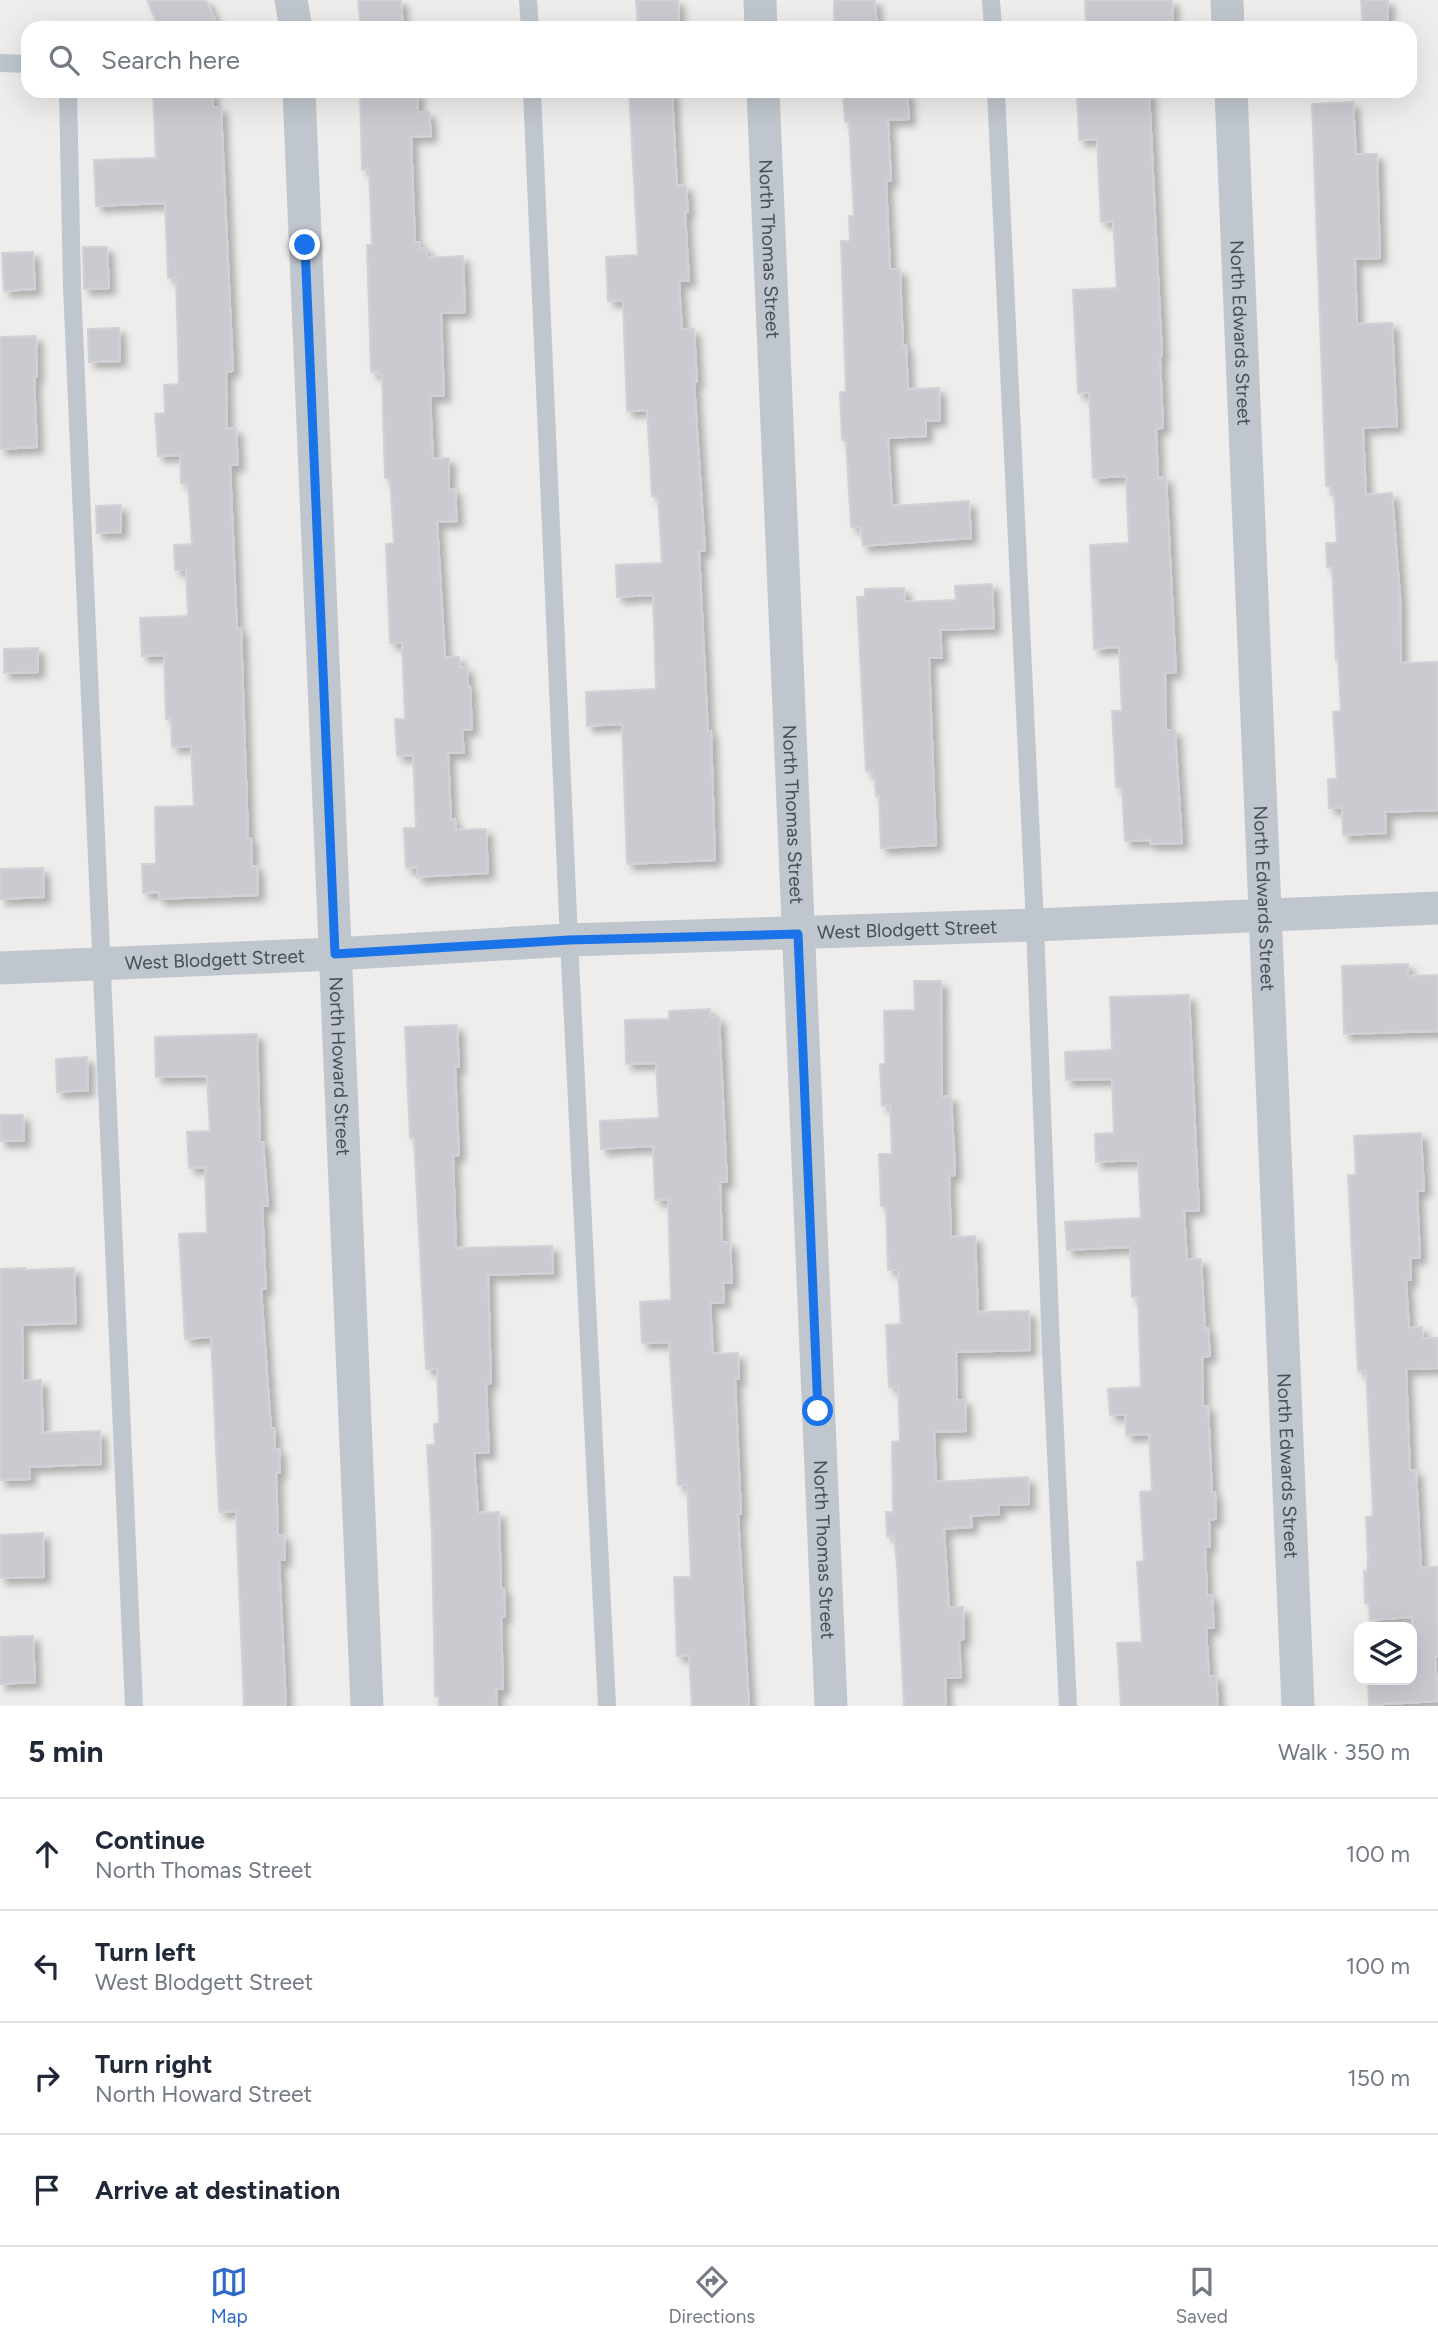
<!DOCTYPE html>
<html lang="en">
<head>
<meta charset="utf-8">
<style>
	body { margin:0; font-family:Figtree,sans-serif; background:#f2f2f3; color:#1f2937 }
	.controls { position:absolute; right:21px; bottom:21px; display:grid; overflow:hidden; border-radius:14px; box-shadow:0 7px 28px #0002 }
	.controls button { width:63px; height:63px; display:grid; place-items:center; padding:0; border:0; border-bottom:2px solid #e0e1e3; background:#fff; color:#1f2937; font:35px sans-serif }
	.stop { position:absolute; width:21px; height:21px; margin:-16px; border:5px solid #1a73e8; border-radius:50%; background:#fff }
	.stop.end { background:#1a73e8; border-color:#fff; box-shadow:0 2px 7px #0008 }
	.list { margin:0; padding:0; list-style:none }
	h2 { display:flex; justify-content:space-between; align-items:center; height:91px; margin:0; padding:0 28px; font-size:30px }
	h2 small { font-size:23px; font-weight:400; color:#747a83 }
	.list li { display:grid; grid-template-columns:46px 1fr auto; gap:21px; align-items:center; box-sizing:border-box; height:112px; padding:0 28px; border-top:2px solid #e0e1e3 }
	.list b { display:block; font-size:26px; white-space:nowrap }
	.list p { margin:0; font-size:23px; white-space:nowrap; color:#747a83 }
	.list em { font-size:23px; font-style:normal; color:#747a83 }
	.icon { flex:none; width:38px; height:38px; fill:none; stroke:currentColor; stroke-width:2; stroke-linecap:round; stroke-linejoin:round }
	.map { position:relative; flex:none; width:1438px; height:1706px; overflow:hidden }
	.search { position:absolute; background:#fff; box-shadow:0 7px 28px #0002; left:21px; right:21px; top:21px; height:77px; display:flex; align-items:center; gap:18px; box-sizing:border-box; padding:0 24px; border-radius:21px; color:#747a83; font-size:26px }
	.sheet { height:539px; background:#fff }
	nav { display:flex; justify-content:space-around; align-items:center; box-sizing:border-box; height:98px; border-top:2px solid #e0e1e3; background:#fff; font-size:19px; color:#747a83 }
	nav a { display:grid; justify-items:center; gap:4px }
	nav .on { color:#2f69c7 }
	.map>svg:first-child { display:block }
</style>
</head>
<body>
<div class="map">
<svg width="1438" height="1706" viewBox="0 0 1438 1706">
	<defs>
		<filter id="shadow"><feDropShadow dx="6" dy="6" stdDeviation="3.5" flood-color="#0004"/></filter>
	</defs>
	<rect width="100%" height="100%" fill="#efecec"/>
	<!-- building -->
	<g fill="#cacbd1" stroke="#d1d2d7" stroke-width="2" filter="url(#shadow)">
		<path d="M147,0H206L215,20L197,28H159Z"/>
		<path d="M358,0H401L403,28H361Z"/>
		<path d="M636,0H678L679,25L638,27Z"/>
		<path d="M834,0H875L877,28H834Z"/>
		<path d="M1085,0H1172L1173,21L1086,24Z"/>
		<path d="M1361,0H1388V28H1363Z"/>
		<path d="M153,91H212L213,107H221L233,371L226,372L227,429L236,428L238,465H230L237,629L241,628L248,838H251L252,867L257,866L258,895L159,899V892L143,893L142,864H156L155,807L194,806L191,746L172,747L171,719H166L164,655L142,656L140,618L188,616L186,570H175L174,545L192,544L188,483H181L180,455L158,456L155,414L165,413L164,385L179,384L176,278H168L165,203L96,206L94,160L156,158Z"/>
		<path d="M360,91H417L418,112H429L431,136L411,137L415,242H420V249L427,248V258L463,256L465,312L441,313L444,396H430L433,459L449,458V490L455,489L457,521L437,522L445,657H459L460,667H467L468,687L470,686L472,729L462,730L464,753H448L451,820L455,819L456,830L486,829L488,873L417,877V867L406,868L404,828H416L413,755L397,756L395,719H405L402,643H390L386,544L394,543L390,478H385L382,375H378V371L371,372L367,245H372L369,170H362Z"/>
		<path d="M629,91H672L677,186L686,185L688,212H685L689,281H679L682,329H694L697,382H694L705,551H699L708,732L711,731L715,860L627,864L622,724L587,726L586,692L656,689L653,595L617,597L616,565L662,563L658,496H652L647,410L627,411L623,303L622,300L608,301L606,257L638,255Z"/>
		<path d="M843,91H907L909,119L888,120L891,181H886L890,269H900L903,346L906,345L908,389L939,388L940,420L926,421V436L888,438L892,506L969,501L971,538L863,546L860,527H851L846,440H842L840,392H846L841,241H850L849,216H854L849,122H845Z"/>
		<path d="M1077,91H1149L1162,356H1160L1163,428L1156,429L1158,478L1166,477L1176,672L1165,673L1166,730H1175L1182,843L1150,844V840L1125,841L1122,787H1116L1112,711H1122L1119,647L1094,649L1090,545L1129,543L1126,476L1093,478L1089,393H1078L1073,290L1117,288L1113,221L1101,222L1097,139L1079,140Z"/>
		<path d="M1353,102L1356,154H1377L1380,258L1355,259L1357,324L1392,323L1397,426L1363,428L1366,495L1392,493L1400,596L1401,663L1438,662V810L1385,812L1386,833L1343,835L1342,808H1329L1328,779H1337L1333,712L1341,711L1338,659L1336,660L1332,567H1327L1326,543H1337L1334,495H1331V486H1326L1312,104Z"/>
		<path d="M83,247H107L109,288L84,289Z"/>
		<path d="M33,252L35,289L4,291L2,253Z"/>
		<path d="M119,328L120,361L89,362L88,329Z"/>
		<path d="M36,336L37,377H34L37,447L0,449V337Z"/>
		<path d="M121,505V532L97,533L96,506Z"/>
		<path d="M992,584L994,628L940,630L942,658H929L936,845L881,848L879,796H876L875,778L872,779V771H866L857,597H865V589L904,588L905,602L956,600L955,586Z"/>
		<path d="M38,648V672L4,673V649Z"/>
		<path d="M43,868L44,897L0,899V869Z"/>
		<path d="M1408,964V976L1438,975V1031L1344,1034L1342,966Z"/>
		<path d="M914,981H941L942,1097L951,1096L954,1151L955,1175L949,1176L951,1237L975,1236L978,1312L1029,1311L1030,1350L956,1352L957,1400H965L966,1431L934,1432L936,1482L1028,1477L1029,1504L998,1505L999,1514L971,1516L972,1527L944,1529L949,1608L963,1607L964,1639L959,1640L961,1678H945L946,1706H904L897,1565L894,1536H887L886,1512H893L892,1442L900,1441L898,1387H889L886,1325L901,1324L898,1270H888L886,1206H881L879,1154H892L890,1105L882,1106L880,1064H885L884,1011L915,1010Z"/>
		<path d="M1189,995L1199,1210L1184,1211L1187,1260L1201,1259L1205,1329L1208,1328L1210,1356L1202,1357L1203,1406H1208L1212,1492H1215L1216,1519L1209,1520L1210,1547H1205L1207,1595H1212L1214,1628H1206L1209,1676H1216L1218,1706H1121L1117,1643L1142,1642L1137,1562L1144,1561L1140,1492L1152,1491L1149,1434L1126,1435L1125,1415H1110L1108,1389L1141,1387L1138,1297H1132L1130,1247L1067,1250L1065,1222L1141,1218L1138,1160L1096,1162L1095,1134L1114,1133L1112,1079L1066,1080L1065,1052L1112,1050L1110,997Z"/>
		<path d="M710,1009V1017H719L727,1182H720L722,1242H730L732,1283H723L724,1302L710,1303L713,1354L738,1353L739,1379H735L741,1514H738L749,1706H692L689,1655L677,1656L674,1577H691L687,1485H678L669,1342L642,1343L640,1302L671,1300L668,1199L655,1200L653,1146L601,1149L600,1121L659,1118L656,1063L626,1064L625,1020L669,1019V1011Z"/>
		<path d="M457,1025L459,1067H455L459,1155L453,1156L456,1248L552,1246L553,1273L488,1275L491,1383L486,1384L489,1453H474L478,1513L499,1512L501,1588H504L505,1617H501L503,1689H496L497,1706H439V1696H435L432,1534L427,1445H435L434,1424L439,1423L437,1369H426L414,1138H410L405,1027Z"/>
		<path d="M257,1034L260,1142H263L268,1206H262L266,1289H261L271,1428H274L275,1449H279L280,1473H276L278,1536L284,1535L285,1560H279L286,1706H244L236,1511L219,1512L211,1337L185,1339L179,1234L207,1233L205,1167L189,1168L187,1132L210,1131L207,1076L156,1077L155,1037Z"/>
		<path d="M87,1057L88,1090L57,1092L56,1059Z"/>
		<path d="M0,1115H23L24,1141H0Z"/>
		<path d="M1421,1133L1424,1191H1417L1420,1258H1410L1411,1280H1406L1409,1328L1422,1327L1423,1338H1438V1368L1406,1369L1410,1471L1416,1470L1421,1568L1437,1567L1438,1657H1435L1438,1701L1369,1705L1368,1680H1412V1617L1370,1620L1369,1603H1365L1364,1571H1367L1368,1559L1366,1517L1373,1516L1372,1489L1366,1371H1358L1348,1175H1356L1354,1136Z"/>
		<path d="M25,1268V1270L74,1268L76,1323L22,1325L23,1381L41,1380L43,1433L100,1431L101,1464L29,1467L30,1479L0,1480V1269Z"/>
		<path d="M43,1533L44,1577L0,1578V1535Z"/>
		<path d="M33,1636L35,1682L0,1684V1637Z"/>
	</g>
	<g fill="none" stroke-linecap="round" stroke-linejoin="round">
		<!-- service -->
		<g stroke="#bfc6cd" stroke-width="18">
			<path d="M528,0L530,28"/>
			<path d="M991,0L993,28"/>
			<path d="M0,63L28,64"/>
			<path d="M68,91L72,286L134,1706"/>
			<path d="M532,91L569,940L607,1706"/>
			<path d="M996,91L1035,925L1051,1348L1068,1706"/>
		</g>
		<!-- minor -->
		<g stroke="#bfc6cd" stroke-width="33">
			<path d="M291,0L296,28"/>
			<path d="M760,0L761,28"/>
			<path d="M1227,0L1228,28"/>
			<path id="s1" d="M299,91L367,1706"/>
			<path id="s2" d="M763,91L831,1706"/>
			<path id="s3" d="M1231,91L1298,1706"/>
			<path id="s4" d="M0,968L335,954L569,940L1035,925L1438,908"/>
		</g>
	</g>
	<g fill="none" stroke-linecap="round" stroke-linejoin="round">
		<!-- route -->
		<path stroke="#1a73e8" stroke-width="9" d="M305,245L335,954L569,940L798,934L818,1411"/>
	</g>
	<g text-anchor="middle" stroke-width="7" stroke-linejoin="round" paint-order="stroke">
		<!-- street labels -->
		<g font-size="19" fill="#474f57" stroke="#fff">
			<text dy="7" stroke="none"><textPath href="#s2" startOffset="158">North Thomas Street</textPath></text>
			<text dy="7" stroke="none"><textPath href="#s3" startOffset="242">North Edwards Street</textPath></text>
			<text dy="7" stroke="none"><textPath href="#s2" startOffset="724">North Thomas Street</textPath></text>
			<text dy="7" stroke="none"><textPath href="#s3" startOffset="808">North Edwards Street</textPath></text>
			<text dy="7" stroke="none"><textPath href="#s4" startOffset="908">West Blodgett Street</textPath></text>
			<text dy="7" stroke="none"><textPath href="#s4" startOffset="215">West Blodgett Street</textPath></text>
			<text dy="7" stroke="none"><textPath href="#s1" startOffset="976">North Howard Street</textPath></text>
			<text dy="7" stroke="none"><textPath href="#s3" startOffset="1376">North Edwards Street</textPath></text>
			<text dy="7" stroke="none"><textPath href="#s2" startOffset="1460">North Thomas Street</textPath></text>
		</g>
	</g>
</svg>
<div class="controls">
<button><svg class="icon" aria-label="layers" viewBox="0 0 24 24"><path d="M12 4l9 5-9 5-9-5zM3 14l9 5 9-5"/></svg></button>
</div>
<div class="stop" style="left:818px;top:1411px"></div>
<div class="stop end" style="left:305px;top:245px"></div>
<div class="search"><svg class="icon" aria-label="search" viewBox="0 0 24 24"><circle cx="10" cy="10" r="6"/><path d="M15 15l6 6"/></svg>Search here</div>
</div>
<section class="sheet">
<h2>5 min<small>Walk · 350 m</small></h2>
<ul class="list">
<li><svg class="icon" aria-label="ahead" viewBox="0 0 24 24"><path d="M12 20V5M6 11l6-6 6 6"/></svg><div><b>Continue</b><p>North Thomas Street</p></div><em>100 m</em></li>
<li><svg class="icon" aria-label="left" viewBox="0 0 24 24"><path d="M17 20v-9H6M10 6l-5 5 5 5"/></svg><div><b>Turn left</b><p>West Blodgett Street</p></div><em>100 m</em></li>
<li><svg class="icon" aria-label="right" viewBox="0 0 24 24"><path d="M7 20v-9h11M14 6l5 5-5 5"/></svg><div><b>Turn right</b><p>North Howard Street</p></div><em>150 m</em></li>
<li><svg class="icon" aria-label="arrive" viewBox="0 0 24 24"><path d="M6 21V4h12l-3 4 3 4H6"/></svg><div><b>Arrive at destination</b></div></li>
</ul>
</section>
<nav>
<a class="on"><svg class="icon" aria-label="map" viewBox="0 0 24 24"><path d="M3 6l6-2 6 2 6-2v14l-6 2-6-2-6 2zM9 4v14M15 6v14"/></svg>Map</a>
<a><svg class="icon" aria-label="directions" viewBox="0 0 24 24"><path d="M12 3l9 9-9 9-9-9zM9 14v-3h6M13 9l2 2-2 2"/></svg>Directions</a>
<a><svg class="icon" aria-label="saved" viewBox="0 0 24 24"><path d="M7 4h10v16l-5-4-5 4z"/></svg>Saved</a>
</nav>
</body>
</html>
